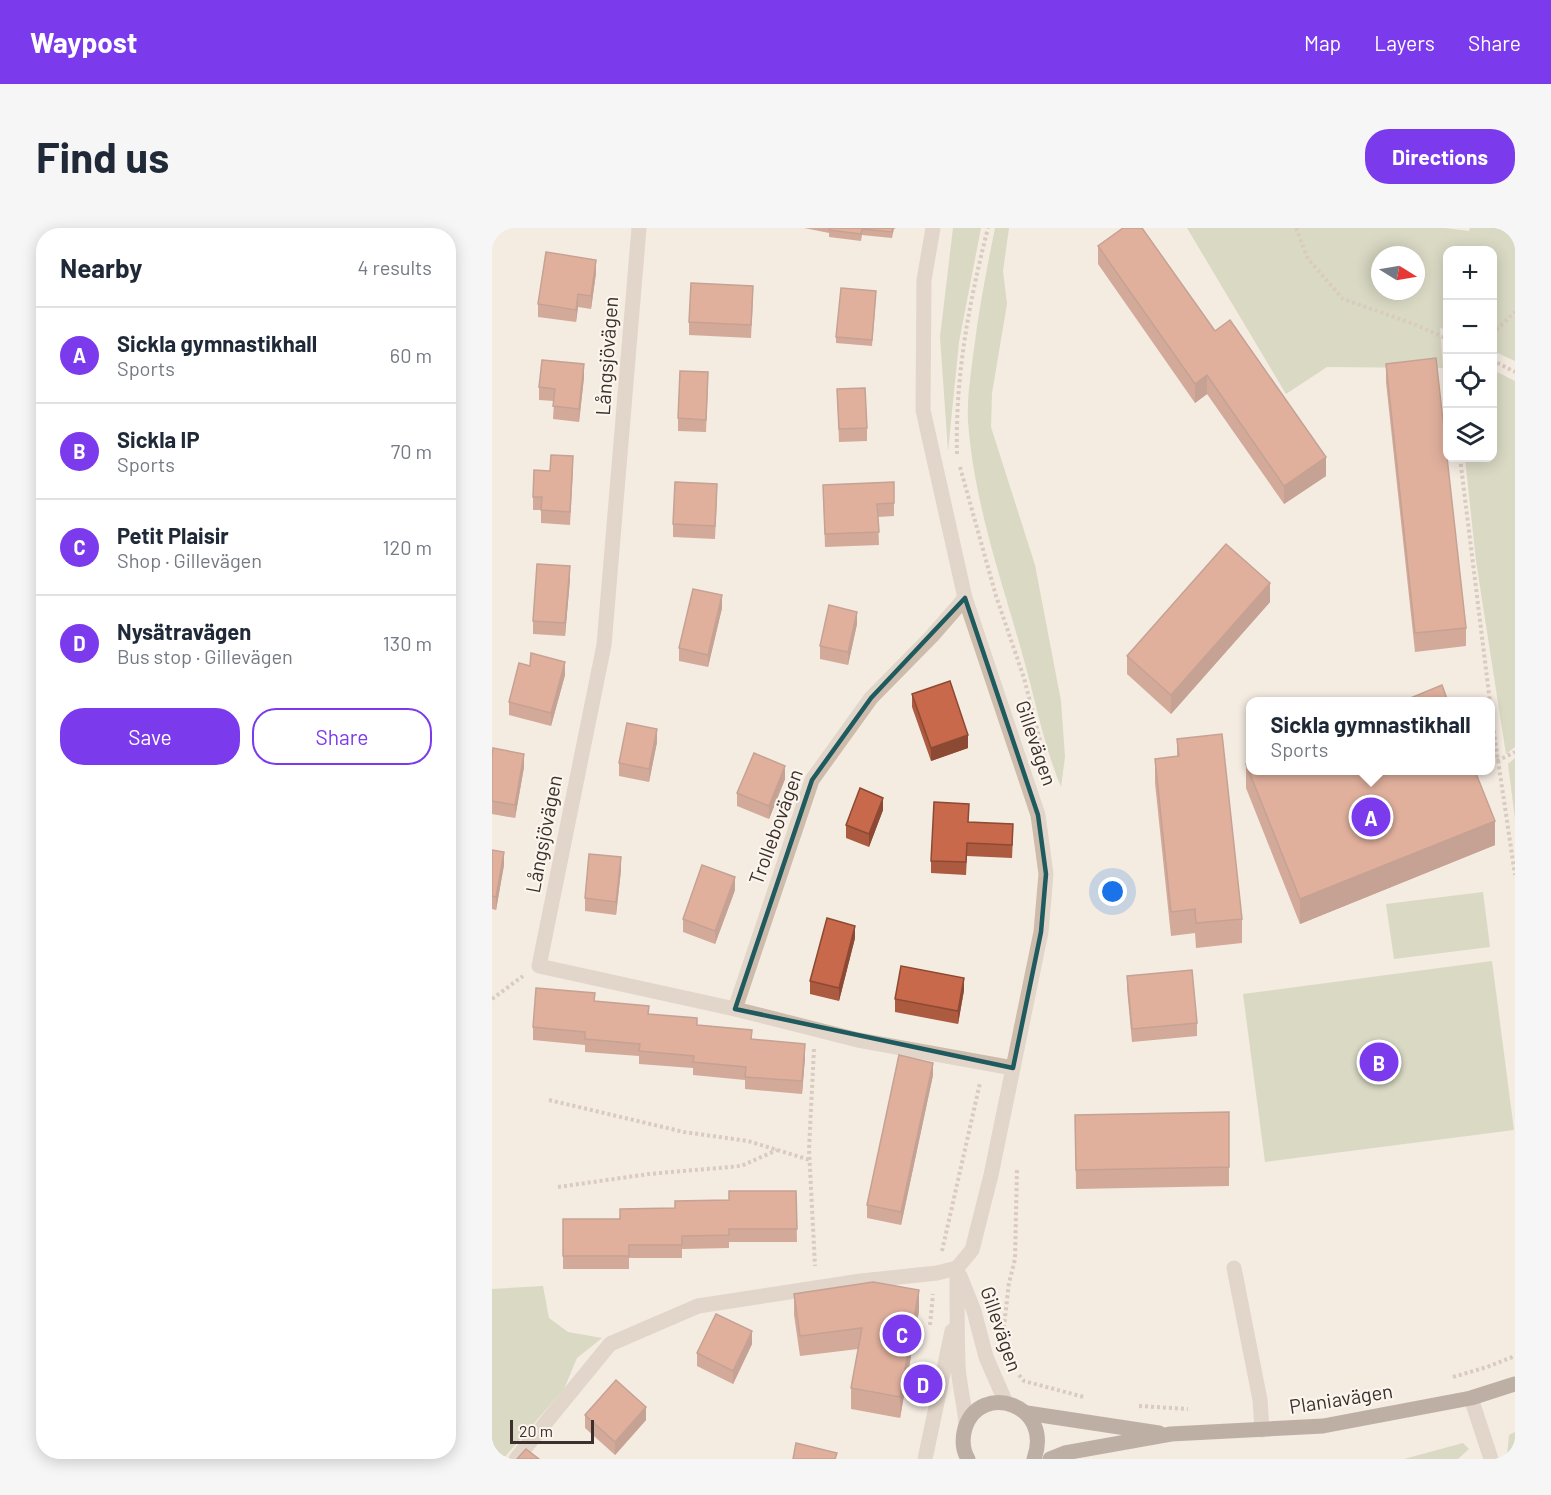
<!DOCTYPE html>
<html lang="en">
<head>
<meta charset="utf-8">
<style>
	body { margin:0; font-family:Barlow,sans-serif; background:#f6f6f7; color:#1f2937 }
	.controls { position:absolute; right:18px; top:18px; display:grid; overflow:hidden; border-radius:12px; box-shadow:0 3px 15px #0003 }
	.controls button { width:54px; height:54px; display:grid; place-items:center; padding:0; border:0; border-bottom:2px solid #e0e1e3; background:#fff; color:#1f2937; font:30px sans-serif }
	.compass { position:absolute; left:879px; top:18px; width:54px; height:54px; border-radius:50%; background:#fff; box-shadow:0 3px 15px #0003; rotate:101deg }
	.scale { position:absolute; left:18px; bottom:15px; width:84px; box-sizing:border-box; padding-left:6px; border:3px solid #3b302b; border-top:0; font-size:16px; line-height:21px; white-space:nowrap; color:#3b302b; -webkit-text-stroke:4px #fbf5ee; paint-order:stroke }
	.you { position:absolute; left:621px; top:664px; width:21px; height:21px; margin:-15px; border:4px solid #fff; border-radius:50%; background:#1a73e8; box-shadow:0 0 0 9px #1a73e833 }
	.badge { display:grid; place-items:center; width:39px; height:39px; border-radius:50%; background:#7c3aed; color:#fff; font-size:20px; font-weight:700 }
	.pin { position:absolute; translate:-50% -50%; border:3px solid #fff; box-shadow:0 2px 6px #0006 }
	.popup { position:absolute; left:754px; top:469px; width:249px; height:78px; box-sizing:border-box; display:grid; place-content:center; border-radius:12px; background:#fff; filter:drop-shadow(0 2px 4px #0005); font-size:20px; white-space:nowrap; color:#747a83 }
	.popup b { font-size:22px; color:#1f2937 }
	.popup::after { content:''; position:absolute; left:50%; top:100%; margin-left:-12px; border:12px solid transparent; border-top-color:#fff }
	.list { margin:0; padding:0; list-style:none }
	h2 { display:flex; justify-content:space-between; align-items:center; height:78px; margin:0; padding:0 24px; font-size:26px }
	h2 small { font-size:20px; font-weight:400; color:#747a83 }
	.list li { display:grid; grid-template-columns:39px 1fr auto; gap:18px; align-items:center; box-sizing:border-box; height:96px; padding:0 24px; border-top:2px solid #e0e1e3 }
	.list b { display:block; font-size:22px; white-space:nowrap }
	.list p { margin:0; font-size:20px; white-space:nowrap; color:#747a83 }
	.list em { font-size:20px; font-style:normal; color:#747a83 }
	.actions { display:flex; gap:12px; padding:18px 24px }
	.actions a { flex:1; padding:14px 0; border:2px solid #7c3aed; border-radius:24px; text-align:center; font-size:21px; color:#7c3aed }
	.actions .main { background:#7c3aed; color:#fff }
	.icon { flex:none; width:33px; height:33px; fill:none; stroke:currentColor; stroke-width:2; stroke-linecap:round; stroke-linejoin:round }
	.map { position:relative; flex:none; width:1023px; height:1231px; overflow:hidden; border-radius:24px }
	header { display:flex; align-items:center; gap:36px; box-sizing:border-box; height:84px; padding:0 30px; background:#7c3aed; color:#fff }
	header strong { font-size:28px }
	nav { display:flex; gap:33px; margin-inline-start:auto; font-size:21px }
	.intro { display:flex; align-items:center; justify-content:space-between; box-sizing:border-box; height:144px; padding:0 36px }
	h1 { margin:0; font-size:42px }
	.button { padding:15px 27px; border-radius:24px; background:#7c3aed; color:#fff; font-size:21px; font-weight:700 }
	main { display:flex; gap:36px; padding:0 36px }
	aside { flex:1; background:#fff; border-radius:24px; box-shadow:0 3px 15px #0003 }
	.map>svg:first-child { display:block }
</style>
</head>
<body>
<header>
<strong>Waypost</strong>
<nav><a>Map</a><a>Layers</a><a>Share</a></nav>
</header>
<div class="intro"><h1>Find us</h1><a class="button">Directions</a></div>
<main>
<aside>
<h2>Nearby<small>4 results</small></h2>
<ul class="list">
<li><span class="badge">A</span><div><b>Sickla gymnastikhall</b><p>Sports</p></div><em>60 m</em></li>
<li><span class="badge">B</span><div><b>Sickla IP</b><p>Sports</p></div><em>70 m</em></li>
<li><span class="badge">C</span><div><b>Petit Plaisir</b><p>Shop · Gillevägen</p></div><em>120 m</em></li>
<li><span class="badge">D</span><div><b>Nysätravägen</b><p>Bus stop · Gillevägen</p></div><em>130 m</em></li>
</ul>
<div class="actions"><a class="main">Save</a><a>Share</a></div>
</aside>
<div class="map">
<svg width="1023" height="1231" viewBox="0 0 1023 1231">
	<rect width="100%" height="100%" fill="#f4ebe1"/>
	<!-- green -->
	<g fill="#b8c4a0" fill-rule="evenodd">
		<path d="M461,0H489L467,114L456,223L448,109Z"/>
		<path d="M503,0H517L511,43L515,76L500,165L499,199L543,337L569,473L573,529L569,559C552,518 544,475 532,432C510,353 482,276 476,193C475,169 479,145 482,121C487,80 495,40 503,0Z"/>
		<path d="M695,0H953L977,3L978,0H1023V133L1001,123L1000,22H956L955,102L948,100L951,140L835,139L794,166ZM888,27H924V63H888Z"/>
		<path d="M1001,142L1023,153V519L1014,526L984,333L973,230H1000Z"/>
		<path d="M1023,530V591L1016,536Z"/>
		<path d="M991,664L998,719L902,731L894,676Z"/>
		<path d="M1000,733L1022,902L773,934L751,766Z"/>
		<path d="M51,1058L57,1090L76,1104L110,1110L85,1130L72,1161L11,1231H0V1061Z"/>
		<path d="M1023,1204V1231L1015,1228L1017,1207Z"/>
		<path d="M971,1215L977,1221L966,1231H912Z"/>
	</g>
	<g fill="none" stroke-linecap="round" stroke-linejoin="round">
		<!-- path -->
		<g stroke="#b9a596" stroke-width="4" stroke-dasharray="3 3" stroke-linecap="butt">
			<path d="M804,0L816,31L851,71L919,95L956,111"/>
			<path d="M1000,106L1023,84"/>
			<path d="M1000,132L1023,144"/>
			<path d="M465,226C463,149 477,74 496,0"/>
			<path d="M968,230L998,474"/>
			<path d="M468,239L504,368L532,450L552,528"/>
			<path d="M999,485L1023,647"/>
			<path d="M1005,533L1023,524"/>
			<path d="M0,771L31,748"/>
			<path d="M322,821L317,921L323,1038"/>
			<path d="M57,872L192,904L256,913L318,932"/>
			<path d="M66,959L157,946L249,938L285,922"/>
			<path d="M450,1023L488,855"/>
			<path d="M438,1097L441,1066"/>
			<path d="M511,1106L517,1055L523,1031L525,940"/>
			<path d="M527,1147L532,1153L592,1169"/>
			<path d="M961,1149L995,1139L1023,1128"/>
			<path d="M647,1178L696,1181"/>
		</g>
		<!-- minor -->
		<g stroke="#cdbbac" stroke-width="15">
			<path d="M147,0L112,417L47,738L243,781L366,812L521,840"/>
			<path d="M441,0L432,52L431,182L473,370L546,587L554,646L549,704L499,947L480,1022L465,1040C465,1073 465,1105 466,1137C467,1158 473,1177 474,1197"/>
			<path d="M243,781L320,552L379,470L440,408L473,370"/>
			<path d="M742,1040L768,1172L770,1202"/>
			<path d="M468,1048L482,1083L494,1129L514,1175"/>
			<path d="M979,1170L999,1231"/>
			<path d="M24,1231L118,1116L206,1078L369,1053L445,1045L465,1040"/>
			<path d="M433,1231L460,1103"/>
		</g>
		<!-- major -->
		<g stroke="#7d675c" stroke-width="15">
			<path d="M535,1185L667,1205"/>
			<path d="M476,1231C470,1221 470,1211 473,1200C488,1153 562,1176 542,1231"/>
			<path d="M558,1231L573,1225L679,1206L831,1198L979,1170L1023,1156"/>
		</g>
	</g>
	<!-- wall -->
	<g fill="#ac5a40">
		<path d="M312,0H404L402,1L400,10L370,7L369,13L337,9V5Z"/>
		<path d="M606,18L723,103L834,248L792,276L715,166L703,175L606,36Z"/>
		<path d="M104,45L99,81L86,79L84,94L46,89V76Z"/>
		<path d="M384,69L380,118L344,115V109Z"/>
		<path d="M261,71L259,110L197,107V94Z"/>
		<path d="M894,136L974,400V418L923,424L894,154Z"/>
		<path d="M92,149L87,194L61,191L62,173L47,172V159Z"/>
		<path d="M216,157L214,204L186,203V190Z"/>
		<path d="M345,161L375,200V213L347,214Z"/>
		<path d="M81,241L78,297L49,295V282H41V269L58,243Z"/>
		<path d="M402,254V288L386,289L387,317L333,319L331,257Z"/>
		<path d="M225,269L223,311L181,309V296Z"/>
		<path d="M78,351L73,408L41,406V393Z"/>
		<path d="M778,374L679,486L635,446V428Z"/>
		<path d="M230,380L216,439L187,433V420Z"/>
		<path d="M365,396L356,437L328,431V418Z"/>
		<path d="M73,447L59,498L17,487V474Z"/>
		<path d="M420,466L476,520L439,533L420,479Z"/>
		<path d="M685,511L750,691V715L704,720L703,705L679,708L663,555V531L685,528Z"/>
		<path d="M165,514L157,554L127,548V535Z"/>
		<path d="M0,529L32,539L23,590L0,586Z"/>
		<path d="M754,536L1003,617L808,696L754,560Z"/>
		<path d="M293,551L277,591L245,578V565Z"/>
		<path d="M391,582L377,619L354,610V597Z"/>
		<path d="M477,594L521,609L520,630L475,628L474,647L439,645V633Z"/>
		<path d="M0,622L12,637L4,682L0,681Z"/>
		<path d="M129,642L124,687L93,683V670Z"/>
		<path d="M243,662L223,716L191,704V691Z"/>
		<path d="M363,710L347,773L318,766V753Z"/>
		<path d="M635,748L705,795V808L640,814L635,761Z"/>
		<path d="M472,762L466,796L403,784V771Z"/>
		<path d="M103,773L205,797L260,811L313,829L310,866L253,861V852L201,847V840L147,836V828L93,824V817L41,812V799Z"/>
		<path d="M441,847L409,997L375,990V977Z"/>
		<path d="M583,887L737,939V958L584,961Z"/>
		<path d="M304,963L305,1014H237V1020L190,1021V1030H137V1041H71V991H128L183,980Z"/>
		<path d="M302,1066L427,1083L408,1190L359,1181V1160L366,1121L308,1128L302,1087Z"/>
		<path d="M260,1116L241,1156L205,1138V1125Z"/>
		<path d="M93,1187L154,1192L123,1227L93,1200Z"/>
	</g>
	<!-- shaded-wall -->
	<g fill="#8c4a34">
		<path d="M104,32V45L99,81V68Z"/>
		<path d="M86,66V79L84,94V82Z"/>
		<path d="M92,136V149L87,194V181Z"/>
		<path d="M715,147V166L703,175V156Z"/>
		<path d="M834,229V248L792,276V258Z"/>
		<path d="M78,338V351L73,408V395Z"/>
		<path d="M778,355V374L679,486V467Z"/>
		<path d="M230,367V380L216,439V427Z"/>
		<path d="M365,384V396L356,437V424Z"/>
		<path d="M73,434V447L59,498V485Z"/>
		<path d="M165,501V514L157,554V541Z"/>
		<path d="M476,507V520L439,533V520Z"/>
		<path d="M32,526V539L23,590V577Z"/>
		<path d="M293,538V551L277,591V578Z"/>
		<path d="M391,570V582L377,619V606Z"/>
		<path d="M1003,593V617L808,696V671Z"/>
		<path d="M12,624V637L4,682V669Z"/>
		<path d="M129,629V642L124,687V674Z"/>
		<path d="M243,649V662L223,716V703Z"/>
		<path d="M363,698V710L347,773V760Z"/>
		<path d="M472,750V762L466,796V783Z"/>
		<path d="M313,816V829L310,866V853Z"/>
		<path d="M441,835V847L409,997V984Z"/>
		<path d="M427,1062V1083L408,1190V1169Z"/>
		<path d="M260,1103V1116L241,1156V1143Z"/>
		<path d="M154,1179V1192L123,1227V1214Z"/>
	</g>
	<!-- building -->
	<g fill="#c8694b" stroke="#8c4a34" stroke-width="1.5">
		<path d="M337,0H401L400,4L370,1L369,6L337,2Z"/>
		<path d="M631,0H650L723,103L738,92L834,229L792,258L715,147L703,156L606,18Z"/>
		<path d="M54,24L104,32L99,68L86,66L84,82L46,76Z"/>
		<path d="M199,55L261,58L259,97L197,94Z"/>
		<path d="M349,60L384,63L380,112L344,109Z"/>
		<path d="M944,130L974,400L923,405L894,136Z"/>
		<path d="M50,132L92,136L87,181L61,178L63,161L47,159Z"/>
		<path d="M188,143L216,144L214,192L186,190Z"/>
		<path d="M373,160L375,200L347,201L345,161Z"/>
		<path d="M59,227L81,228L78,284L49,282L50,269H41L42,242L58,243Z"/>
		<path d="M183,254L225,256L223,298L181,296Z"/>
		<path d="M402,254V275L385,276L387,304L333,306L331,257Z"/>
		<path d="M734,316L778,355L679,467L635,428Z"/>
		<path d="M45,336L78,338L73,395L41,393Z"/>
		<path d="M201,361L230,367L216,427L187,420Z"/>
		<path d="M337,377L365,384L356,424L328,418Z"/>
		<path d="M39,425L73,434L59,485L17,474L27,435L38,438Z"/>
		<path d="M458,453L476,507L439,520L420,466Z"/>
		<path d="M950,457L956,474H909Z"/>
		<path d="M135,495L165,501L157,541L127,535Z"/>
		<path d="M730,506L750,691L704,695L703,681L679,684L663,531L687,528L685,511Z"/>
		<path d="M1,520L32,526L23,577L0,573V529Z"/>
		<path d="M262,525L293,538L277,578L245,565Z"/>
		<path d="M759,533V543H983L1003,593L808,671L754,536Z"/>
		<path d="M368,560L391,570L377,606L354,597Z"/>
		<path d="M442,574L477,576L476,594L521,596L520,617L475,615L474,634L439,633Z"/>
		<path d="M0,622L12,624L4,669L0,668Z"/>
		<path d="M97,626L129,629L124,674L93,670Z"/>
		<path d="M210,637L243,649L223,703L191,691Z"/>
		<path d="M335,690L363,698L347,760L318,753Z"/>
		<path d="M409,738L472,750L466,783L403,771Z"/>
		<path d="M700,742L705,795L640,801L635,748Z"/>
		<path d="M44,760L103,765L102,773L157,778L156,786L205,790V797L260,802L259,811L313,816L310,853L253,849L254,839L201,834L202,828L147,823L148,816L93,811V804L41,799Z"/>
		<path d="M407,827L441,835L409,984L375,977Z"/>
		<path d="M737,884V939L584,942L583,887Z"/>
		<path d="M237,963H304L305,1001H237V1007L190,1008V1017H137V1028H71V991H128V981L183,980V973L237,972Z"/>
		<path d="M381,1054L427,1062L408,1169L359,1160L370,1100L308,1108L302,1066Z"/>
		<path d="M224,1086L260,1103L241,1143L205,1125Z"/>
		<path d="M124,1152L154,1179L123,1214L93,1187Z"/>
		<path d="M304,1215L345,1225L343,1231H301Z"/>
		<path d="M34,1221L47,1231H25Z"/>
	</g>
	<!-- marked area -->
	<path d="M0 0H1023V1231H0ZM473,370L546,587L554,646L549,704L521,840L243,781L320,552L379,470Z" fill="#f4ebe1" fill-opacity=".55" fill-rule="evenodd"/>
	<path fill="none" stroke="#1f5a5e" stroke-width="4.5" stroke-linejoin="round" d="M473,370L546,587L554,646L549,704L521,840L243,781L320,552L379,470Z"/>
	<g text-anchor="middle" stroke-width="4.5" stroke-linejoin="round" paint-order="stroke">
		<!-- street labels -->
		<g font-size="20" fill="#3b302b" stroke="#fbf5ee">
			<text transform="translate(115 128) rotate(-86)" y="7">Långsjövägen</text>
			<text transform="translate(544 515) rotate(71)" y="7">Gillevägen</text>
			<text transform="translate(284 599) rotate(-70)" y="7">Trollebovägen</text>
			<text transform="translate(52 606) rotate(-79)" y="7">Långsjövägen</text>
			<text transform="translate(509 1101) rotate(71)" y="7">Gillevägen</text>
			<text transform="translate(849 1171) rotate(-9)" y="7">Planiavägen</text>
		</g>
	</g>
</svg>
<div class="controls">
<button>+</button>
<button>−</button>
<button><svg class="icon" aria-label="locate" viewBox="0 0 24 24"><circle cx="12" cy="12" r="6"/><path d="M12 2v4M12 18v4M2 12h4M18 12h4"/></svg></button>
<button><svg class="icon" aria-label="layers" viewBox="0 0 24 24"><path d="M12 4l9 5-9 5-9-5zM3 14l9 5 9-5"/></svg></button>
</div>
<svg class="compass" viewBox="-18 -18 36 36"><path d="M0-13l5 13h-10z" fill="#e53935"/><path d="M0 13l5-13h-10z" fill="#747a83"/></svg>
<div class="scale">20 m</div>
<div class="you"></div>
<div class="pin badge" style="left:879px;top:589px">A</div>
<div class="popup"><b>Sickla gymnastikhall</b>Sports</div>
<div class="pin badge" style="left:887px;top:834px">B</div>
<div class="pin badge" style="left:410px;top:1106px">C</div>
<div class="pin badge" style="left:431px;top:1156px">D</div>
</div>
</main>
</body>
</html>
